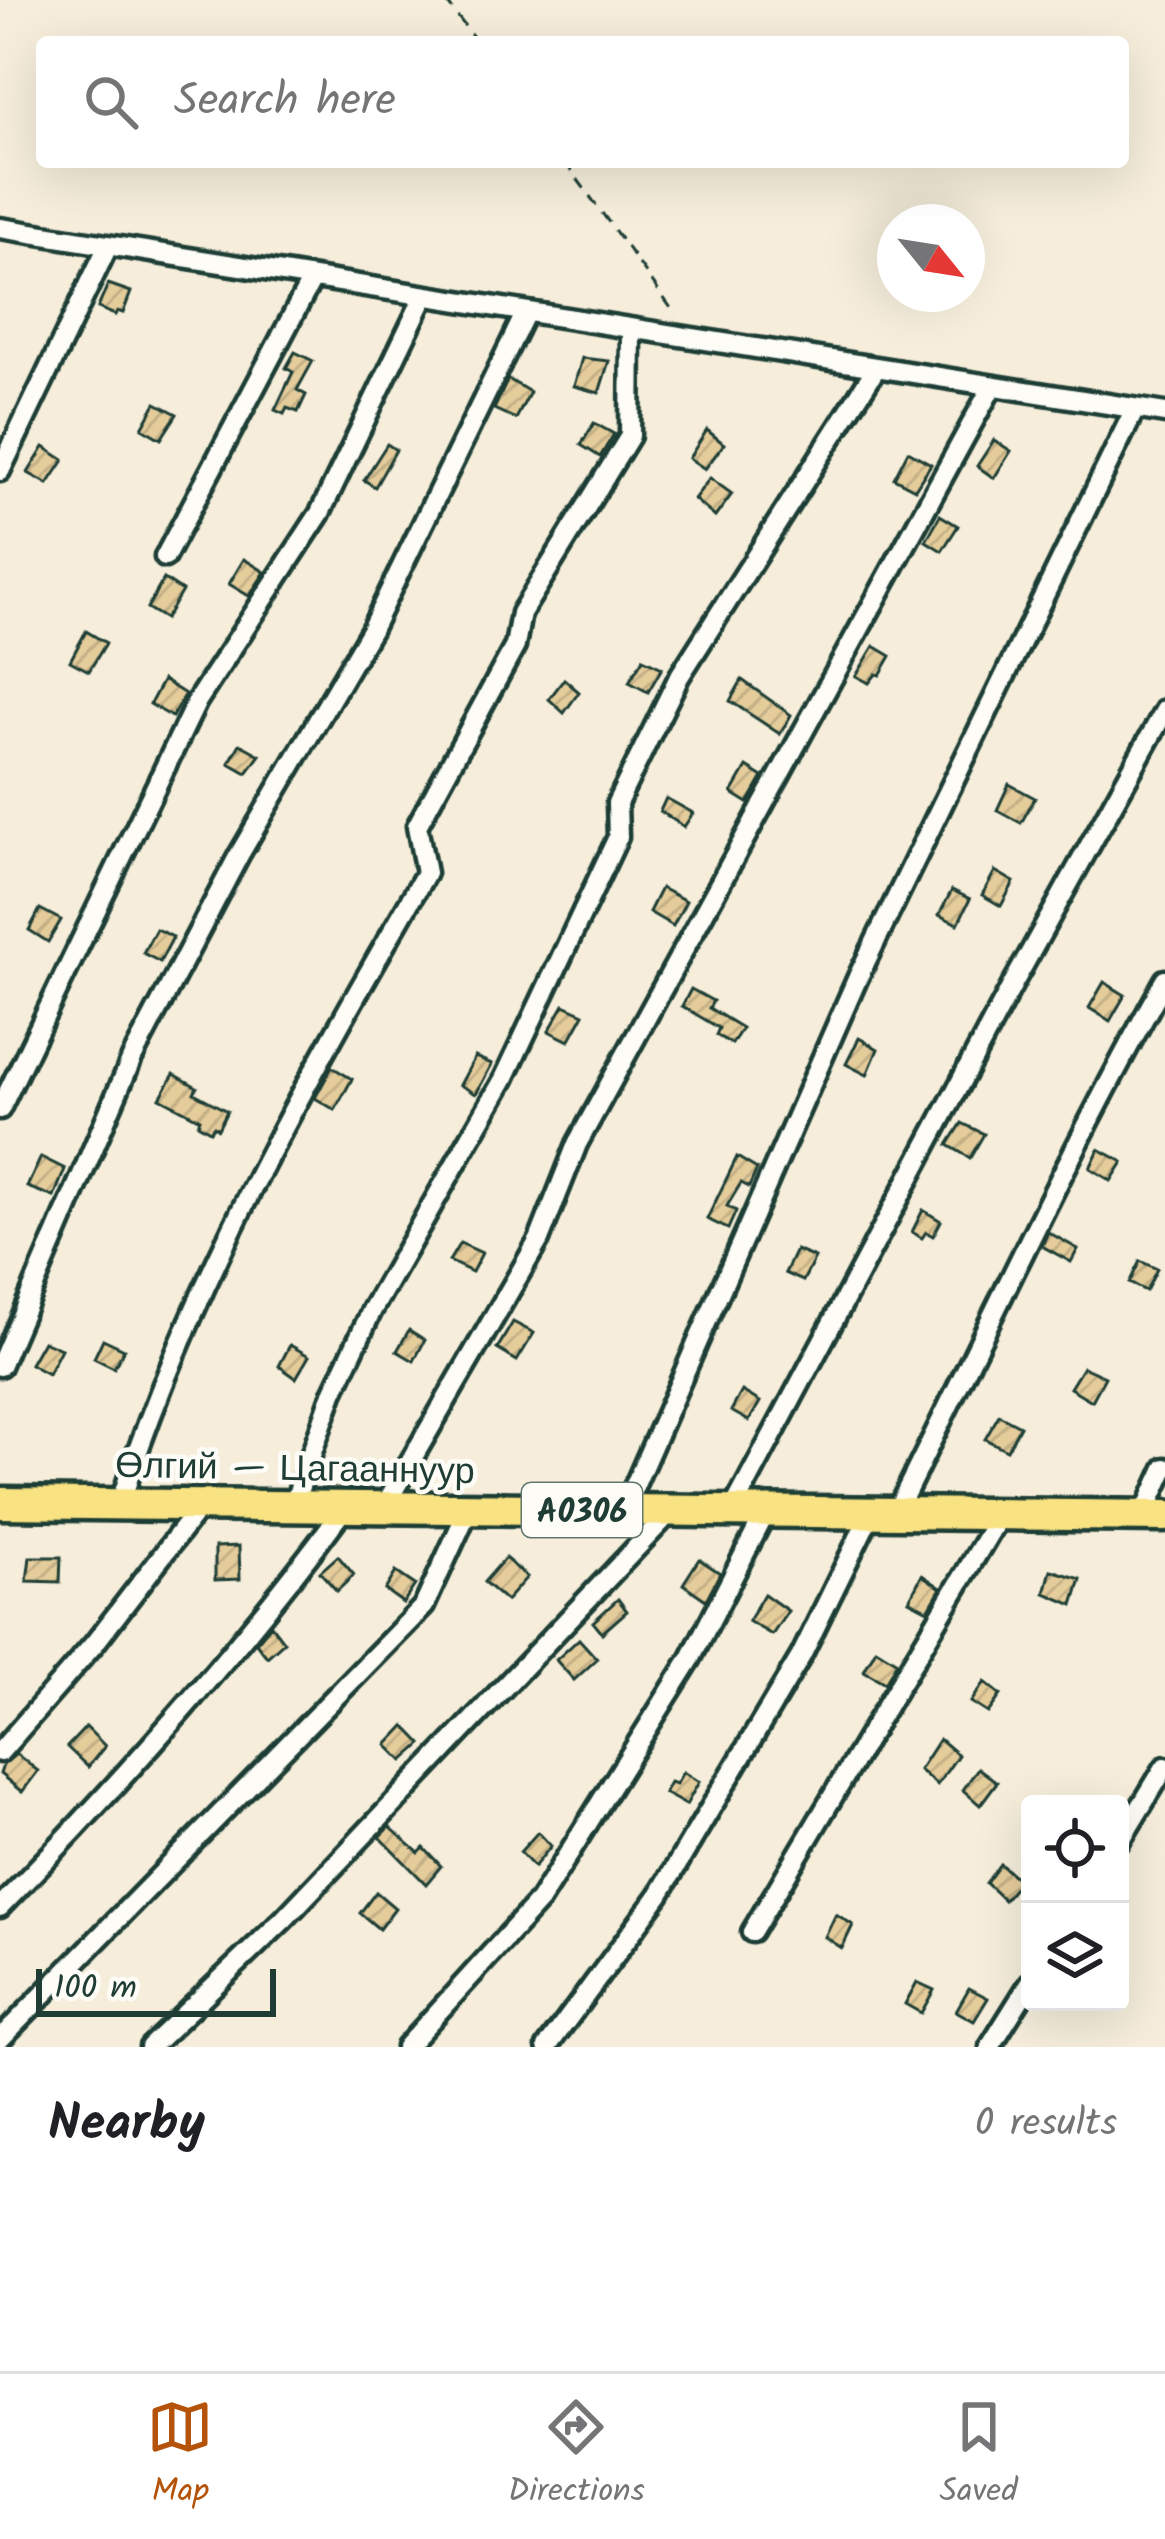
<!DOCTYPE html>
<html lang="en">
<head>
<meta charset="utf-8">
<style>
	body { margin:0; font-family:Kalam,sans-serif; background:#f6f6f6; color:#202124 }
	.controls { position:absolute; right:36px; bottom:36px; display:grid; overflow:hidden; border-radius:12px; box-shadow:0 12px 48px #0002 }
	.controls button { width:108px; height:108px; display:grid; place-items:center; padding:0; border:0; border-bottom:3px solid #e0e0e0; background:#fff; color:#202124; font:60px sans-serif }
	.compass { position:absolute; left:877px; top:204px; width:108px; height:108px; border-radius:50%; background:#fff; box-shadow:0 12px 48px #0002; rotate:120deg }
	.scale { position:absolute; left:36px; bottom:30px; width:240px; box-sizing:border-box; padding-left:12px; border:6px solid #1f3d34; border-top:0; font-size:33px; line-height:42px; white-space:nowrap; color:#1f3d34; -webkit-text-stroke:9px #fdfcf7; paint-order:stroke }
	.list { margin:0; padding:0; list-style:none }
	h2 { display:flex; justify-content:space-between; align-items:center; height:156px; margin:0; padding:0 48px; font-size:51px }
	h2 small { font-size:39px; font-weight:400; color:#757577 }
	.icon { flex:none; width:66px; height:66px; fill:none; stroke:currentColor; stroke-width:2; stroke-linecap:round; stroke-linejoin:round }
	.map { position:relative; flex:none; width:1165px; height:2047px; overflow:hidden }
	.search { position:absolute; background:#fff; box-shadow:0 12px 48px #0002; left:36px; right:36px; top:36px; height:132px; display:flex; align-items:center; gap:30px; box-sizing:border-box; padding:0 42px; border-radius:12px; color:#757577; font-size:45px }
	.sheet { height:324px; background:#fff }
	nav { display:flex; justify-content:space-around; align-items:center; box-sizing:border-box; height:168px; border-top:3px solid #e0e0e0; background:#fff; font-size:33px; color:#757577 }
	nav a { display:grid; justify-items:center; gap:6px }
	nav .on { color:#b45309 }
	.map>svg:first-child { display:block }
</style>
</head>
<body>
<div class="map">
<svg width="1165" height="2047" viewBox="0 0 1165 2047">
	<defs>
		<pattern id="building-hatch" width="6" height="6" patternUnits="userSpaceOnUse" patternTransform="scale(3)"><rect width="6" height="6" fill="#e5cc9b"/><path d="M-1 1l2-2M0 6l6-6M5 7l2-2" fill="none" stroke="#c4b086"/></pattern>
	</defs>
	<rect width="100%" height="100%" fill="#f6eedb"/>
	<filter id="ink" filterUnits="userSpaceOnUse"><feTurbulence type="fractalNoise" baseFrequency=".00833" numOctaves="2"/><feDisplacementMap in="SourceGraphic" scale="24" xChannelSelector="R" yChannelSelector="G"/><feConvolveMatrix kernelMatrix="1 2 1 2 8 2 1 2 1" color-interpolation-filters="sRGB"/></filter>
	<g filter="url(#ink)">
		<!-- building -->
		<g fill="url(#building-hatch)" stroke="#1f3d34" stroke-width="3">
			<path d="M108,284L131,292L123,313L117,311L115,315L98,308Z"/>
			<path d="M295,352L313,361L297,390L306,395L298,412L287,408L284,414L275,410L293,372L286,368Z"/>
			<path d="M582,358L609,361L599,393L574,386Z"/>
			<path d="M508,379L530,392L516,419L494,409Z"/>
			<path d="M156,403L177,414L161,439L142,428Z"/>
			<path d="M594,423L614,434L600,457L581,445Z"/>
			<path d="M707,430L724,444L705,469L689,458Z"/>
			<path d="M994,440L1011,451L994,478L977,466Z"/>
			<path d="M387,444L396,450L375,487L364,480Z"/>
			<path d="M44,447L64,460L48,484L28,473Z"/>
			<path d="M908,451L931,464L915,489L894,478Z"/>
			<path d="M710,478L732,494L715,517L694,499Z"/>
			<path d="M940,515L958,526L942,551L926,541Z"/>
			<path d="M244,559L265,572L249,596L229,584Z"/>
			<path d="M164,579L182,591L165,619L147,608Z"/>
			<path d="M86,631L106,643L89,671L70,661Z"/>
			<path d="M874,646L891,656L880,675L876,674L869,683L856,676Z"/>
			<path d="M643,659L662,668L648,692L629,682Z"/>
			<path d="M564,679L579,692L564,713L549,699Z"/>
			<path d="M163,680L185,694L172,717L150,704Z"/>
			<path d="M742,680L791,715L780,734L730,701Z"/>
			<path d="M240,744L260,755L247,773L229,763Z"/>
			<path d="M747,767L763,777L748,803L732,793Z"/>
			<path d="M1009,784L1035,798L1021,823L997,810Z"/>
			<path d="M666,798L693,813L684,827L660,811Z"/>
			<path d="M995,871L1014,882L1001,906L982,895Z"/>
			<path d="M661,888L686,901L673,926L649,912Z"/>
			<path d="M952,890L970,899L958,924L939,915Z"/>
			<path d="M40,909L61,920L48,942L29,930Z"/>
			<path d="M156,929L173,937L160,962L143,953Z"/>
			<path d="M1104,982L1125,995L1110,1021L1089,1008Z"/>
			<path d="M691,989L713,1001L709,1008L742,1028L732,1044L716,1035L719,1028L682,1006Z"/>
			<path d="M564,1005L584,1014L569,1041L549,1031Z"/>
			<path d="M859,1038L878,1049L867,1075L846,1064Z"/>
			<path d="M475,1057L492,1064L476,1094L460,1085Z"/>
			<path d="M332,1067L352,1079L335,1110L315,1098Z"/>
			<path d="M174,1074L197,1087L194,1093L227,1111L218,1129L214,1126L210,1131L198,1124L200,1119L160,1098Z"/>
			<path d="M962,1123L984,1134L970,1158L948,1145Z"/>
			<path d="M1099,1149L1123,1162L1111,1181L1090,1168Z"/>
			<path d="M41,1157L65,1169L54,1197L27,1187Z"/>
			<path d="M737,1157L757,1169L749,1187L741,1183L727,1206L736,1211L728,1229L707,1219Z"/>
			<path d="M923,1210L941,1221L933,1236L926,1232L922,1238L912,1232Z"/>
			<path d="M1048,1232L1078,1249L1071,1262L1042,1246Z"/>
			<path d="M460,1243L482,1253L472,1272L449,1261Z"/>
			<path d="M796,1250L815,1258L803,1281L785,1273Z"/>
			<path d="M1140,1261L1157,1269L1146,1291L1129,1283Z"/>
			<path d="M513,1322L534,1333L517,1361L497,1349Z"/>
			<path d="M409,1330L425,1340L414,1361L397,1351Z"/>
			<path d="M103,1339L124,1349L114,1368L94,1358Z"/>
			<path d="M43,1341L61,1349L48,1374L30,1364Z"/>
			<path d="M290,1345L309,1356L296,1378L279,1366Z"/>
			<path d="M1083,1367L1105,1377L1092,1401L1070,1388Z"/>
			<path d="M742,1391L760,1402L749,1421L731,1411Z"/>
			<path d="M999,1415L1020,1426L1007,1450L985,1439Z"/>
			<path d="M239,1546L240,1579L215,1580V1547Z"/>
			<path d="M338,1556L354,1575L337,1591L320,1572Z"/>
			<path d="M30,1557H61L60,1582L27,1581Z"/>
			<path d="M505,1558L527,1577L506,1601L484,1582Z"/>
			<path d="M699,1559L720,1573L706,1600L683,1584Z"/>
			<path d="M1051,1570L1081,1579L1073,1605L1045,1593Z"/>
			<path d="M396,1572L415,1585L403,1603L385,1590Z"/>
			<path d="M922,1575L941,1588L928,1610L909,1600Z"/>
			<path d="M764,1594L788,1611L772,1635L748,1621Z"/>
			<path d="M618,1599L627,1611L602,1633L593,1622Z"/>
			<path d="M271,1625L284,1642L267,1657L256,1643Z"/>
			<path d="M579,1639L597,1659L574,1680L556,1660Z"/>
			<path d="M876,1649L897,1662L885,1683L864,1671Z"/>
			<path d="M985,1682L1001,1695L988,1713L971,1702Z"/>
			<path d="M405,1726L422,1744L403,1761L387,1745Z"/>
			<path d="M86,1727L105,1746L88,1767L67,1747Z"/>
			<path d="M939,1739L958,1755L937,1785L919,1770Z"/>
			<path d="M16,1754L38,1771L22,1792L0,1774L3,1765Z"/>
			<path d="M978,1768L997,1782L980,1805L963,1790Z"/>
			<path d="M683,1772L699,1782L686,1805L664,1793L670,1782L676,1784Z"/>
			<path d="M390,1827L419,1853L424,1848L441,1866L426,1884L380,1837Z"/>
			<path d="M538,1832L551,1846L534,1867L520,1852Z"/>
			<path d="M1000,1864L1020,1881L1004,1900L986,1883Z"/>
			<path d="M376,1892L395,1908L379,1929L360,1913Z"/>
			<path d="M836,1914L853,1925L842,1948L825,1937Z"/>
			<path d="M917,1982L934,1990L921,2013L905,2004Z"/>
			<path d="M969,1988L988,1998L974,2021L956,2011Z"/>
		</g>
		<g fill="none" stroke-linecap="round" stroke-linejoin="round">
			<!-- minor casing -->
			<g stroke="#1f3d34" stroke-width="27">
				<g id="minor">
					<path d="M0,228L1165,413"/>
					<path d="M0,471L108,246"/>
					<path d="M165,557L312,279"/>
					<path d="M0,1109L197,701L320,513L424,297"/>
					<path d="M0,1366L132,1058L239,855L371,630L525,314"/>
					<path d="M120,1504C190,1283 311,1073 426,873L417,826L515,646L521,613L630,436L631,331"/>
					<path d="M293,1506L333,1393L372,1310L504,1079L618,837L617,803L679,677L875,370"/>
					<path d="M384,1507L539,1240L577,1144L992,387"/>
					<path d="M624,1510L858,977L1135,409"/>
					<path d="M732,1511L1015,980L1165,710"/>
					<path d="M895,1514C985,1335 1067,1154 1165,980"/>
					<path d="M1143,1516L1165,1468"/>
					<path d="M0,1752L94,1644L201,1505"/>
					<path d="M1120,1841L1165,1767"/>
					<path d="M0,1907C123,1781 241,1649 345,1507"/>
					<path d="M752,1932L1000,1515"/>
					<path d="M0,2039L424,1606L469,1508"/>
					<path d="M150,2047L284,1919L671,1511"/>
					<path d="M406,2047L539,1901L691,1658L766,1512"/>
					<path d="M547,2047L659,1895L801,1656L871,1513"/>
					<path d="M990,2047L1030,1983"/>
				</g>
			</g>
			<!-- trunk casing -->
			<g stroke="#1f3d34" stroke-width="39">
				<path id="trunk" d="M0,1503L1165,1516"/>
			</g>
			<!-- path -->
			<g stroke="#1f3d34" stroke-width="3" stroke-dasharray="12 9" stroke-linecap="butt">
				<path d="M445,0L477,42"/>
				<path d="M565,162L676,315"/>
			</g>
			<!-- minor -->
			<use href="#minor" stroke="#fdfcf7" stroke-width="18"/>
			<!-- trunk -->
			<use href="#trunk" stroke="#f8e281" stroke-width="30"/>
		</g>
	</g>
	<g text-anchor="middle" stroke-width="9" stroke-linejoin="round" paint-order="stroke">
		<!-- shield labels -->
		<rect fill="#fdfcf7" stroke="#62766e" stroke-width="3" x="522" y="1483" width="120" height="54" rx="9"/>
		<g font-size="33" font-weight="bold" fill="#1f3d34">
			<text x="582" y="1522">A0306</text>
		</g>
		<!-- street labels -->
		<g font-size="36" fill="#1f3d34" stroke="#fdfcf7">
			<text transform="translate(295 1467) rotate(1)" y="13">Өлгий — Цагааннуур</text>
		</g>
	</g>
</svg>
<div class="controls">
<button><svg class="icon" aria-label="locate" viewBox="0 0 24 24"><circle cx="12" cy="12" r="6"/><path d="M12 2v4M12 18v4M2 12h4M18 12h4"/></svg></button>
<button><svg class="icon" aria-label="layers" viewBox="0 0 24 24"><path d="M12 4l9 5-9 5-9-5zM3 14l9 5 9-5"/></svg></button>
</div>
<svg class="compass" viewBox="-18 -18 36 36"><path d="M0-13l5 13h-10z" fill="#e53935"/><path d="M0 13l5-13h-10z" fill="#757577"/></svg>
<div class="scale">100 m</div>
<div class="search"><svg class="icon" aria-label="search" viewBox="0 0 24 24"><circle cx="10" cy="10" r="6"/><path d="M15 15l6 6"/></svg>Search here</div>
</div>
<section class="sheet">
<h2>Nearby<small>0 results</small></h2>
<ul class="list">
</ul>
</section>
<nav>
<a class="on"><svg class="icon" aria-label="map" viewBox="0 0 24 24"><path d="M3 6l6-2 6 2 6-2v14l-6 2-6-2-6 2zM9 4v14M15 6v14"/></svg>Map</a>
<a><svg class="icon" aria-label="directions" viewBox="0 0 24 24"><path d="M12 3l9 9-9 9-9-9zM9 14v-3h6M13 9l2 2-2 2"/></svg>Directions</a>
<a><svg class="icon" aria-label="saved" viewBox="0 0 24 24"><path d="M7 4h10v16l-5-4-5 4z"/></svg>Saved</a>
</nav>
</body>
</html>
